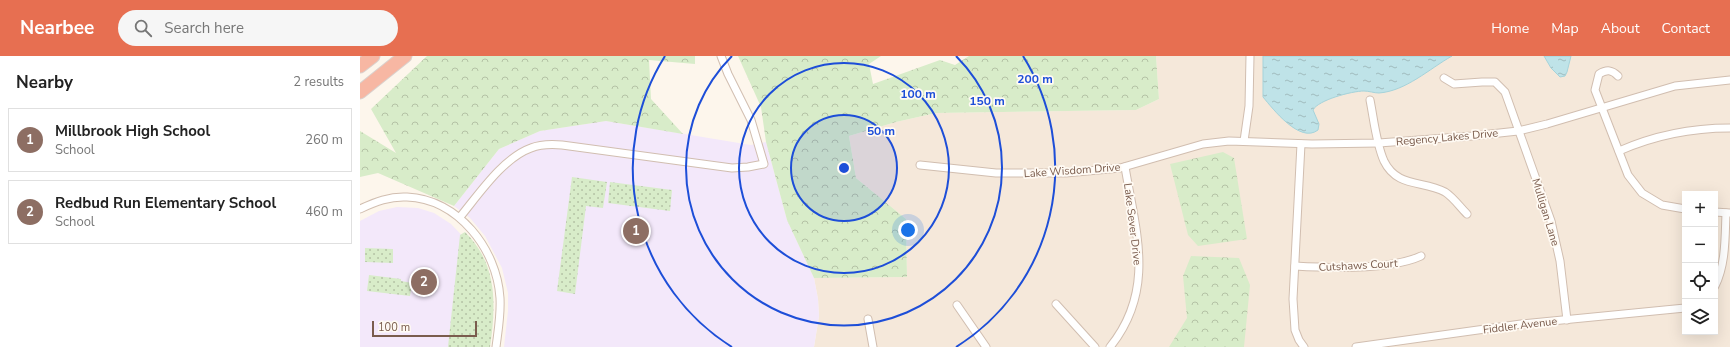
<!DOCTYPE html>
<html lang="en">
<head>
<meta charset="utf-8">
<style>
	body { margin:0; font-family:"Nunito Sans",sans-serif; background:#f6f6f6; color:#222 }
	.controls { position:absolute; right:12px; bottom:12px; display:grid; overflow:hidden; border-radius:0px; box-shadow:0 4px 16px #0002 }
	.controls button { width:36px; height:36px; display:grid; place-items:center; padding:0; border:0; border-bottom:1px solid #e0e0e0; background:#fff; color:#222; font:20px sans-serif }
	.scale { position:absolute; left:12px; bottom:10px; width:105px; box-sizing:border-box; padding-left:4px; border:2px solid #7a5c4d; border-top:0; font-size:11px; line-height:14px; white-space:nowrap; color:#7a5c4d; -webkit-text-stroke:3px #fffaf3; paint-order:stroke }
	.you { position:absolute; left:548px; top:174px; width:14px; height:14px; margin:-10px; border:3px solid #fff; border-radius:50%; background:#1a73e8; box-shadow:0 0 0 6px #1a73e833 }
	.badge { display:grid; place-items:center; width:26px; height:26px; border-radius:50%; background:#e76f51; color:#fff; font-size:13px; font-weight:700 }
	.pin { position:absolute; translate:-50% -50%; border:2px solid #fff; box-shadow:0 1px 4px #0006 }
	.list { margin:0; padding:0; list-style:none }
	h2 { display:flex; justify-content:space-between; align-items:center; height:52px; margin:0; padding:0 16px; font-size:17px }
	h2 small { font-size:13px; font-weight:400; color:#767676 }
	.list li { display:grid; grid-template-columns:26px 1fr auto; gap:12px; align-items:center; box-sizing:border-box; height:64px; margin:0 8px 8px; padding:0 8px; border:1px solid #e0e0e0; border-radius:0px }
	.list b { display:block; font-size:15px; white-space:nowrap }
	.list p { margin:0; font-size:13px; white-space:nowrap; color:#767676 }
	.list em { font-size:13px; font-style:normal; color:#767676 }
	.icon { flex:none; width:22px; height:22px; fill:none; stroke:currentColor; stroke-width:2; stroke-linecap:round; stroke-linejoin:round }
	.map { position:relative; flex:none; width:1370px; height:291px; overflow:hidden }
	header { display:flex; align-items:center; gap:24px; box-sizing:border-box; height:56px; padding:0 20px; background:#e76f51; color:#fff }
	header strong { font-size:19px }
	nav { display:flex; gap:22px; margin-inline-start:auto; font-size:14px }
	.search { width:280px; height:36px; background:#f6f6f6; display:flex; align-items:center; gap:10px; box-sizing:border-box; padding:0 14px; border-radius:22px; color:#767676; font-size:15px }
	main { display:flex }
	aside { flex:1; background:#fff }
	.map>svg:first-child { display:block }
</style>
</head>
<body>
<header>
<strong>Nearbee</strong>
<div class="search"><svg class="icon" aria-label="search" viewBox="0 0 24 24"><circle cx="10" cy="10" r="6"/><path d="M15 15l6 6"/></svg>Search here</div>
<nav><a>Home</a><a>Map</a><a>About</a><a>Contact</a></nav>
</header>
<main>
<aside>
<h2>Nearby<small>2 results</small></h2>
<ul class="list">
<li><span class="badge" style="background:#8d6e63">1</span><div><b>Millbrook High School</b><p>School</p></div><em>260 m</em></li>
<li><span class="badge" style="background:#8d6e63">2</span><div><b>Redbud Run Elementary School</b><p>School</p></div><em>460 m</em></li>
</ul>
</aside>
<div class="map">
<svg width="1370" height="291" viewBox="0 0 1370 291">
	<defs>
		<pattern id="grass-dots" width="8" height="8" patternUnits="userSpaceOnUse"><rect width="8" height="8" fill="#d8ecc9"/><path d="M2 2h.1M6 6h.1" fill="none" stroke="#b4c2a5" stroke-width="1.8" stroke-linecap="round"/></pattern>
		<pattern id="forest-crowns" width="20" height="18" patternUnits="userSpaceOnUse"><rect width="20" height="18" fill="#d8ecc9"/><path d="M2 6a3 3 0 1 1 6 0M12 15a3 3 0 1 1 6 0" fill="none" stroke="#b4c2a5"/></pattern>
		<pattern id="water-ripples" width="26" height="14" patternUnits="userSpaceOnUse"><rect width="26" height="14" fill="#bfe3e8"/><path d="M2 4q2-2 4 0t4 0M15 11q2-2 4 0t4 0" fill="none" stroke="#a0bbbe"/></pattern>
	</defs>
	<rect width="100%" height="100%" fill="#fdf6ec"/>
	<!-- residential -->
	<path fill="#f5e8da" fill-rule="evenodd" d="M796,0H1370V291H454L459,260L458,243L454,222L547,221L546,163L496,122L489,80L536,66L576,57L776,54L799,43ZM1325,138H1355V276H1325Z"/>
	<!-- education -->
	<g fill="#f3e8fa">
		<path d="M246,65L391,89L406,86L427,164L454,222L458,243L459,260L454,291H144L148,255V237L142,212L125,180L110,162L94,150L139,93L180,75Z"/>
		<path d="M37,151L58,152L74,157L91,168L108,186L126,291H0V165L19,155Z"/>
	</g>
	<!-- grass -->
	<g fill="url(#grass-dots)">
		<path d="M212,121L247,126L243,152L226,150L215,238L197,235Z"/>
		<path d="M250,126L312,134L310,155L248,147Z"/>
		<path d="M105,176C138,208 136,250 130,291H88L100,179Z"/>
		<path d="M5,192L33,193V207L5,206Z"/>
		<path d="M9,219L41,223V225L52,227L50,240L7,235Z"/>
	</g>
	<!-- forest -->
	<g fill="url(#forest-crowns)">
		<path d="M67,0H335V8L289,4L291,43L323,78L246,65L180,75L139,93L94,150L18,117L0,121V75L36,97L11,53Z"/>
		<path d="M378,0H521L509,8L513,28L580,4L595,9L609,0H796L799,43L776,54L576,57L536,66L489,80L496,122L546,163L547,221L454,222L427,164L406,86L401,51Z"/>
		<path d="M863,96L874,102L887,183L838,190L828,179L810,108Z"/>
		<path d="M831,200L879,202L890,229L884,291H809L827,262L823,220Z"/>
	</g>
	<!-- water -->
	<g fill="url(#water-ripples)" stroke="#a5d3da">
		<path d="M903,0H1092C1069,13 1046,35 1019,37C1014,37 1009,35 1004,35C992,35 958,44 953,54L959,68L958,74C940,88 913,53 903,41Z"/>
		<path d="M1184,0H1211L1207,16L1205,20L1200,21L1191,12Z"/>
	</g>
	<g fill="none" stroke-linecap="round" stroke-linejoin="round">
		<!-- street casing -->
		<g stroke="#d1beb0" stroke-width="9">
			<g id="street">
				<path d="M1258,20C1252,14 1247,13 1239,18L1235,34L1268,119L1282,137L1302,149L1325,153"/>
				<path d="M1084,22L1094,28L1122,26H1135L1145,36L1191,165L1200,205L1207,264"/>
				<path d="M1010,44C1014,64 1016,87 1024,105C1037,132 1063,124 1085,136C1093,141 1100,151 1107,158"/>
				<path d="M884,85L889,50L890,0"/>
				<path d="M941,88L933,243L935,274L939,284L944,291"/>
				<path d="M1259,95C1293,80 1333,72 1370,72"/>
				<path d="M560,109L636,117H706L760,112L843,88L869,85L952,88L1019,87L1112,80L1158,75L1187,68L1315,30L1370,24"/>
				<path d="M0,153C15,146 30,140 47,141C98,143 137,193 140,242C141,259 138,275 136,291"/>
				<path d="M1355,156L1370,157"/>
				<path d="M100,161C119,138 143,102 171,92C181,88 191,88 202,89L372,112L388,111L404,108L391,64L368,18L361,0"/>
				<path d="M935,210C968,212 1031,214 1061,200"/>
				<path d="M1355,230C1366,208 1365,181 1366,157"/>
				<path d="M696,248L735,291"/>
				<path d="M597,249L626,291"/>
				<path d="M508,263L513,291"/>
				<path d="M750,291C796,234 776,176 765,111"/>
				<path d="M996,291L1161,268L1325,252"/>
			</g>
		</g>
		<!-- highway casing -->
		<g stroke="#dad1cd" stroke-width="15">
			<g id="highway">
				<path d="M0,10L13,0"/>
				<path d="M0,36L45,0"/>
			</g>
		</g>
		<!-- street -->
		<use href="#street" stroke="#fff" stroke-width="7"/>
		<!-- highway -->
		<use href="#highway" stroke="#f7b7a3" stroke-width="13"/>
	</g>
	<!-- distance rings -->
	<circle cx="484" cy="112" r="53" fill="#1d4ed8" fill-opacity=".12"/>
	<g fill="none" stroke="#1d4ed8" stroke-width="2">
		<circle cx="484" cy="112" r="53"/>
		<circle cx="484" cy="112" r="105"/>
		<path d="M596 0A158 158 0 1 1 372 0"/>
		<path d="M372 291A211 211 0 0 1 305 0M663 0A211 211 0 0 1 596 291"/>
	</g>
	<g text-anchor="middle" stroke-width="3.5" stroke-linejoin="round" paint-order="stroke">
		<!-- street labels -->
		<g font-size="11" fill="#7a5c4d" stroke="#fffaf3">
			<text transform="translate(1087 81) rotate(-5)" y="4">Regency Lakes Drive</text>
			<text transform="translate(712 114) rotate(-4)" y="4">Lake Wisdom Drive</text>
			<text transform="translate(1186 156) rotate(73)" y="4">Mulligan Lane</text>
			<text transform="translate(773 168) rotate(83)" y="4">Lake Sever Drive</text>
			<text transform="translate(998 209) rotate(-3)" y="4">Cutshaws Court</text>
			<text transform="translate(1160 269) rotate(-7)" y="4">Fiddler Avenue</text>
		</g>
	</g>
	<circle cx="484" cy="112" r="6" fill="#1d4ed8" stroke="#fffaf3" stroke-width="2"/>
	<g font-size="12" text-anchor="middle" font-weight="bold" fill="#1d4ed8" stroke="#fffaf3" stroke-width="3.5" stroke-linejoin="round" paint-order="stroke">
		<text x="675" y="27">200 m</text>
		<text x="558" y="42">100 m</text>
		<text x="627" y="49">150 m</text>
		<text x="521" y="79">50 m</text>
	</g>
</svg>
<div class="controls">
<button>+</button>
<button>−</button>
<button><svg class="icon" aria-label="locate" viewBox="0 0 24 24"><circle cx="12" cy="12" r="6"/><path d="M12 2v4M12 18v4M2 12h4M18 12h4"/></svg></button>
<button><svg class="icon" aria-label="layers" viewBox="0 0 24 24"><path d="M12 4l9 5-9 5-9-5zM3 14l9 5 9-5"/></svg></button>
</div>
<div class="scale">100 m</div>
<div class="you"></div>
<div class="pin badge" style="left:276px;top:175px;background:#8d6e63">1</div>
<div class="pin badge" style="left:64px;top:226px;background:#8d6e63">2</div>
</div>
</main>
</body>
</html>
